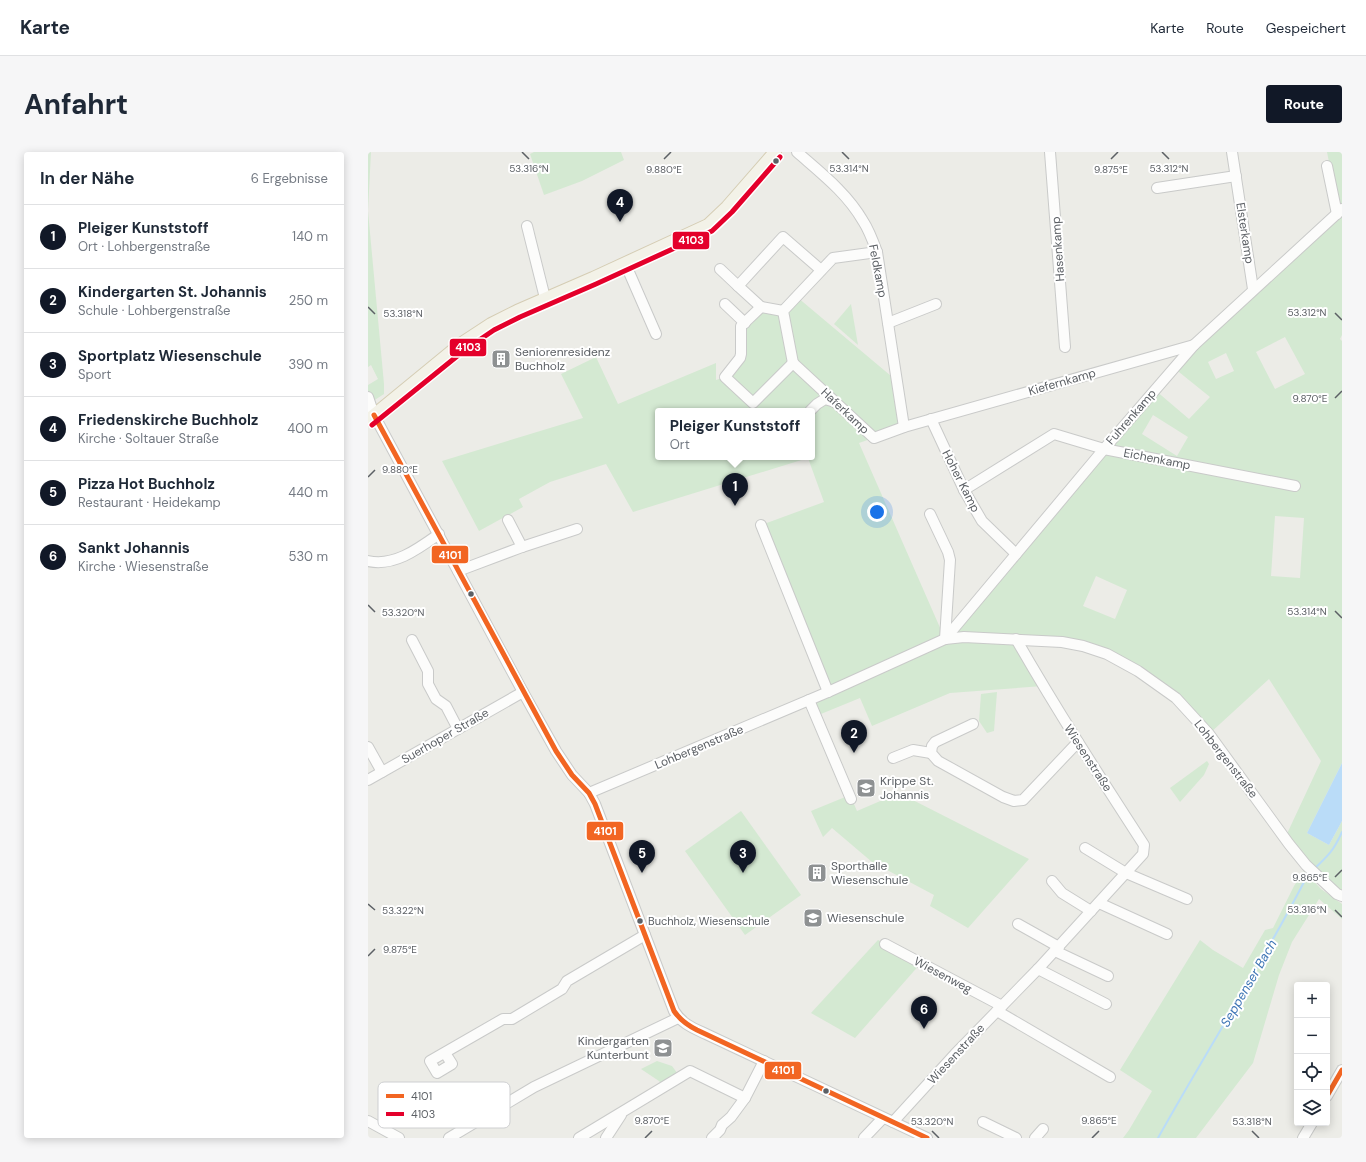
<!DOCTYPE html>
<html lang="de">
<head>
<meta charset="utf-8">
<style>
	body { margin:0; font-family:"DM Sans",sans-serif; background:#f6f6f7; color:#1f2937 }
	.controls { position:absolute; right:12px; bottom:12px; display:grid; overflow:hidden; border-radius:4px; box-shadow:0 2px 10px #0003 }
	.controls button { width:36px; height:36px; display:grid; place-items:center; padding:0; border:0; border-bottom:1px solid #e0e1e3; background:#fff; color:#1f2937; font:20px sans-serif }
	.you { position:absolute; left:509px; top:360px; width:14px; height:14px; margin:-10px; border:3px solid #fff; border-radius:50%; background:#1a73e8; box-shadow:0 0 0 6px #1a73e833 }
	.badge { display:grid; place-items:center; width:26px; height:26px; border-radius:50%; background:#111827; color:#fff; font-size:13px; font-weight:700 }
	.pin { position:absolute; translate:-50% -33px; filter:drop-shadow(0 1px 2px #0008) }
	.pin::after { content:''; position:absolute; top:21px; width:14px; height:12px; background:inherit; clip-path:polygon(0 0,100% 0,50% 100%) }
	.popup { position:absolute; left:287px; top:256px; width:160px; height:52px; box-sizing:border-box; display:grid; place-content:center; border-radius:4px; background:#fff; filter:drop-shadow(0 1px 3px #0005); font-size:13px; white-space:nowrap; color:#747a83 }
	.popup b { font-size:15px; color:#1f2937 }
	.popup::after { content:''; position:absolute; left:50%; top:100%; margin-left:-8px; border:8px solid transparent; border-top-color:#fff }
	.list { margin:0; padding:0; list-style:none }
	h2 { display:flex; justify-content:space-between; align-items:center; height:52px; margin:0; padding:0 16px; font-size:17px }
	h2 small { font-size:13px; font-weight:400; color:#747a83 }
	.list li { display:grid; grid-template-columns:26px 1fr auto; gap:12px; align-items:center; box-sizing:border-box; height:64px; padding:0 16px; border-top:1px solid #e0e1e3 }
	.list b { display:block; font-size:15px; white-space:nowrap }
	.list p { margin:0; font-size:13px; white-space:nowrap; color:#747a83 }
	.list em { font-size:13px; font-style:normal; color:#747a83 }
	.icon { flex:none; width:22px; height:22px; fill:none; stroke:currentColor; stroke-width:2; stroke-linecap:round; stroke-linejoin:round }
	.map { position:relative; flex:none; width:974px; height:986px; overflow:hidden; border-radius:4px }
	header { display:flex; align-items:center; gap:24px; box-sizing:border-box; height:56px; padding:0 20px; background:#fff; border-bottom:1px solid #e0e1e3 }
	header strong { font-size:19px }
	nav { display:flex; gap:22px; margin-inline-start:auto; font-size:14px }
	.intro { display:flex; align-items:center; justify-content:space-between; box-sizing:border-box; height:96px; padding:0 24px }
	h1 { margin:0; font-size:28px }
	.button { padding:10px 18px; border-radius:4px; background:#111827; color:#fff; font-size:14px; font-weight:700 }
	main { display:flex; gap:24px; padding:0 24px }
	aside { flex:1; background:#fff; border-radius:4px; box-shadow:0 2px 10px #0003 }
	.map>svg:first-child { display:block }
</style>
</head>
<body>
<header>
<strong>Karte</strong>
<nav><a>Karte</a><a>Route</a><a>Gespeichert</a></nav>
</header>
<div class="intro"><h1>Anfahrt</h1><a class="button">Route</a></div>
<main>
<aside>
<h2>In der Nähe<small>6 Ergebnisse</small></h2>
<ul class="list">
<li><span class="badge">1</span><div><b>Pleiger Kunststoff</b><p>Ort · Lohbergenstraße</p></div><em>140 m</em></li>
<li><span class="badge">2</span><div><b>Kindergarten St. Johannis</b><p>Schule · Lohbergenstraße</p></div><em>250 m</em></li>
<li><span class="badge">3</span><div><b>Sportplatz Wiesenschule</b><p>Sport</p></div><em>390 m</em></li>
<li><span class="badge">4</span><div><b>Friedenskirche Buchholz</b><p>Kirche · Soltauer Straße</p></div><em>400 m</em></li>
<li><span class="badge">5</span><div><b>Pizza Hot Buchholz</b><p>Restaurant · Heidekamp</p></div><em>440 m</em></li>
<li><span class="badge">6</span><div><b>Sankt Johannis</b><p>Kirche · Wiesenstraße</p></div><em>530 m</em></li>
</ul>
</aside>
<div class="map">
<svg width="974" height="986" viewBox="0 0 974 986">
	<rect width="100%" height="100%" fill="#ecece7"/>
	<!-- green -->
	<g fill="#d4e9d2" fill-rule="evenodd">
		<path d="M0,0H3L0,59L16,232V242L2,251L0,245V233L10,227L3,213L0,215Z"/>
		<path d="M166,0H253L256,8L214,29L176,43L162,2Z"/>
		<path d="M959,0H974V183L972,187L974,189V611L939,681L961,693L974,669V744L917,686L953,609L901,527L841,582L808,546L739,502L649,487L675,534L582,541L504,574L492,546L448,564L441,548L459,540L393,373L456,350L440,306L265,360L238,312L182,330L151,347L155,355L111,379L74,309L215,266L193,222L228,205L250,252L348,211V228L357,225L372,206L373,174L393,155L415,159L429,145L529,229L536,275L491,291L577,487L787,238L821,267L842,245L806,216L971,60ZM917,185L937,222L907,237L888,200ZM858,201L866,219L848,227L840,210ZM290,259H444V305H290ZM785,263L820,285L809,304L774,282ZM907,364L936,366L932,426L903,424ZM728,424L759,438L747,467L715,454Z"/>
		<path d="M483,152L490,193L466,172Z"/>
		<path d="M629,540L626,579L619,581L611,569L613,542Z"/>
		<path d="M839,609L841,612L836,623L812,650L802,636Z"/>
		<path d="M531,641L661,707L600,776L562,754L566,743L504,710L464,676L455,685L443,659L482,643L489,659Z"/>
		<path d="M373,659L433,743L377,783L317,699Z"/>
		<path d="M936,719L953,737L974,752V767L951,747L924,790L911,823L885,911L828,986H755L761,978L784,939L752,918L832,788L845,798L875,816L897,778L905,776L926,734Z"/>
		<path d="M510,788L553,811L487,886L443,861Z"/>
		<path d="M289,909L304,914L312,925L296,935L291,929L273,917Z"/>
	</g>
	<!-- water -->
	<path fill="#badcf8" d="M974,611V669L961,693L939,681Z"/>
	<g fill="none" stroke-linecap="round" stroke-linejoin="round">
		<!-- stream -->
		<g stroke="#badcf8" stroke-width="2">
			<path d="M946,717C960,704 966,698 974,680"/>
			<path d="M790,986C838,900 891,817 936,730L942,722"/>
		</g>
		<!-- minor casing -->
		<g stroke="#c9cac9" stroke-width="12">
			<g id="minor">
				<path d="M429,0C453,21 479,41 495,69C501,78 505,89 509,100L536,275"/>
				<path d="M682,0L697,195"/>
				<path d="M864,0L885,137"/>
				<path d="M959,14L969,62"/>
				<path d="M789,36L868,24"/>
				<path d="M159,74L177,146"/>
				<path d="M257,111L288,182"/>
				<path d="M352,117L370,134"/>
				<path d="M357,152L377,171"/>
				<path d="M393,155L370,134L415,85L453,118"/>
				<path d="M415,159L393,155L373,174V202L372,206L357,225L385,251L425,211"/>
				<path d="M520,171L568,152"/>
				<path d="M425,211L506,286L536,275L826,193"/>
				<path d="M425,211L415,159L465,106L509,100"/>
				<path d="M0,245L6,263L155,540L188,599L204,623L221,641L227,652L306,859C314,872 325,876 338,882L559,986"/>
				<path d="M442,259L449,252L457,247L467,250"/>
				<path d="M563,267L596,338L614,369L648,402"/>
				<path d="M596,338L686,282L736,297L927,334"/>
				<path d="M562,362L580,400L582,408L577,487"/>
				<path d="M140,368L154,395"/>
				<path d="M393,373L460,540"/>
				<path d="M0,409C26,415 50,397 71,382"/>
				<path d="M90,419L154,395L209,377"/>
				<path d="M577,487L736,297L826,193L974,57"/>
				<path d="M44,488L60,519V532L68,547L78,554L90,577"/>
				<path d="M441,548L483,647"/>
				<path d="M605,572L567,590L564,594L563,601L570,609L635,645L646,649L655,648L710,590"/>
				<path d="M0,595L14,620"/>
				<path d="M525,606L545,598L563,601"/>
				<path d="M0,628L155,540"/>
				<path d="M221,641L460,540L577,487L596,485L694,490L715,494L739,502L770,519L808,546L841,582L921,692L938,713L969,742L974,744"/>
				<path d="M717,696L758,721L819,747"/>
				<path d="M684,729L694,741L723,759"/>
				<path d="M731,751L799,782"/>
				<path d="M650,772L691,795"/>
				<path d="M517,792L634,854"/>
				<path d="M687,799L740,824"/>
				<path d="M670,817L738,852"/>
				<path d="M629,859L742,925"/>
				<path d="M77,901L84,912L69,921L62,909L135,867H144L194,837L199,829L277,783"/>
				<path d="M959,944L974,918"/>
				<path d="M0,969L31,986"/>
				<path d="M525,970L587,902L670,817L775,702L776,693C732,625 688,557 648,487"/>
				<path d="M615,970L648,986"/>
				<path d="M81,986L166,935L310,866"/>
				<path d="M211,986L322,919L377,946"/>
				<path d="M238,986L253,963"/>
				<path d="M344,986L352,978L354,973L363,965L377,946L396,909"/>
				<path d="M496,986L515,966"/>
				<path d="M667,986L675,977"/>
				<path d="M935,986L944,971"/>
			</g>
		</g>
		<!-- major casing -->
		<g stroke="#d5cdb4" stroke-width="14">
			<path id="major" d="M0,268L94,191L123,172L149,159L225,126L340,73L359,55L407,0"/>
		</g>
		<!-- minor -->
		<use href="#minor" stroke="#fcfcfb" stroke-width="10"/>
		<!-- major -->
		<use href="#major" stroke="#f3f2e8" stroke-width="12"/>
		<!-- bus-1 casing -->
		<g stroke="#fff" stroke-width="8">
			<g id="bus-1">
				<path d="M6,263L188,599L204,623L221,641L227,652L306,859C312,868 319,873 329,878L559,986"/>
				<path d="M959,944L974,918"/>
			</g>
		</g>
		<!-- bus-2 casing -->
		<g stroke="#fff" stroke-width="8">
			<path id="bus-2" d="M4,273L98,197L126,178L152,165L228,132L344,79L364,60L412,5"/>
		</g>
		<!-- bus-1 -->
		<use href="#bus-1" stroke="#f26522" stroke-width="5"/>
		<!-- bus-2 -->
		<use href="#bus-2" stroke="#e4002b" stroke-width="5"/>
	</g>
	<!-- ticks -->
	<path fill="none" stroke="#5c6065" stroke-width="1.5" d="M154,0L161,7M474,0L481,7M794,0L801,7M296,7L303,0M743,7L750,0M0,155L7,162M967,161L974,168M967,246L974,239M0,325L7,318M0,453L7,460M967,459L974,466M967,725L974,718M0,752L7,758M967,758L974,765M0,804L7,797M564,979L571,986M884,979L891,986M277,986L284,979M724,986L731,979"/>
	<!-- icons -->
	<defs>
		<g id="building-square" transform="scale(1)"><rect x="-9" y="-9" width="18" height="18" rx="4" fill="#8e9192" stroke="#fff"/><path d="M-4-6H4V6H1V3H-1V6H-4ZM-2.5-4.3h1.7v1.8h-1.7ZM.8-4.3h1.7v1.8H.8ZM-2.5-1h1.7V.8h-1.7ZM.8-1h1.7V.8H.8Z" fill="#fff"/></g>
		<g id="school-square" transform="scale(1)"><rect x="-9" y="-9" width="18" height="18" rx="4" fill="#8e9192" stroke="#fff"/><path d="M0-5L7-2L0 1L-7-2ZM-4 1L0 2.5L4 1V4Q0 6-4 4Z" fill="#fff"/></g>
	</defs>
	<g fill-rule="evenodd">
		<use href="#building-square" x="133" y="207"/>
		<use href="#school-square" x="498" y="636"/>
		<use href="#building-square" x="449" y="721"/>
		<use href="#school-square" x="445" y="766"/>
		<use href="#school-square" x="295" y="896"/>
	</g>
	<!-- markers -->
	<g fill="#5c6065" stroke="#fff" stroke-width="1.5">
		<circle cx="408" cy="9" r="3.5"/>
		<circle cx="103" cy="442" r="3.5"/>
		<circle cx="272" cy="769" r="3.5"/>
		<circle cx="458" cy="939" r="3.5"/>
	</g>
	<g text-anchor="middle" stroke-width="4" stroke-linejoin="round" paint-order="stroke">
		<!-- bus labels -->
		<g font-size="11" fill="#5c6065" stroke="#fff" text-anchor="start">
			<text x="280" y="773">Buchholz, Wiesenschule</text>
		</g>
		<!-- street labels -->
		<g font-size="12" fill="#5c6065" stroke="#fff">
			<text transform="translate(877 81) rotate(81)" y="4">Elsterkamp</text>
			<text transform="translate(690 97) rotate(-94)" y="4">Hasenkamp</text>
			<text transform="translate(510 119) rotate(79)" y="4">Feldkamp</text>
			<text transform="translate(694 230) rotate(-16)" y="4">Kiefernkamp</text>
			<text transform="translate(477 259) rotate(43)" y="4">Haferkamp</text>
			<text transform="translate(763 265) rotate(-49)" y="4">Fuhrenkamp</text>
			<text transform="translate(789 307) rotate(11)" y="4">Eichenkamp</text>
			<text transform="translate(593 329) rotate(63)" y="4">Hoher Kamp</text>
			<text transform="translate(77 584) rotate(-30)" y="4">Suerhoper Straße</text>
			<text transform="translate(331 595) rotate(-23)" y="4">Lohbergenstraße</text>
			<text transform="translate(720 606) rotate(57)" y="4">Wiesenstraße</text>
			<text transform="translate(858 607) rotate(52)" y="4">Lohbergenstraße</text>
			<text transform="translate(575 823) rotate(28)" y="4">Wiesenweg</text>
			<text transform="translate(588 902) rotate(-47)" y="4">Wiesenstraße</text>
		</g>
		<!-- poi labels -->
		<g font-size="12" fill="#5c6065" stroke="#fff" text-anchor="start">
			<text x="147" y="204">Seniorenresidenz<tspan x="147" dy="14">Buchholz</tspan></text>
			<text x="512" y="633">Krippe St.<tspan x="512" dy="14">Johannis</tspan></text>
			<text x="463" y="718">Sporthalle<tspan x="463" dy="14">Wiesenschule</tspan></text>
			<text x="459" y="770">Wiesenschule</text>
			<text x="281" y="893" text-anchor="end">Kindergarten<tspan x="281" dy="14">Kunterbunt</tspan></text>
		</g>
		<!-- water labels -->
		<g font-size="13" font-style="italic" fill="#3e75b5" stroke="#fff">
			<text transform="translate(880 831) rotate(-60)" y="5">Seppenser Bach</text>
		</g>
	</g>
	<!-- legend -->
	<rect x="10" y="930" width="132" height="46" rx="6" fill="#fff" stroke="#cecfd1" stroke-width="1"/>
	<rect x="18" y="942" width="18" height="4" fill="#f26522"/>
	<rect x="18" y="960" width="18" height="4" fill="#e4002b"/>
	<g font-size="11" fill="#5c6065">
		<text x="43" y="948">4101</text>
		<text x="43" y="966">4103</text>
	</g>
	<g font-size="10" text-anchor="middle" fill="#5c6065" stroke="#fff" stroke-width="4" stroke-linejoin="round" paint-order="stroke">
		<text x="161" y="20">53.316°N</text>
		<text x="481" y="20">53.314°N</text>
		<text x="801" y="20">53.312°N</text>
		<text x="296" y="21">9.880°E</text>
		<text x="743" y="21">9.875°E</text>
		<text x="939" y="164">53.312°N</text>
		<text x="35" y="165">53.318°N</text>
		<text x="942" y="250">9.870°E</text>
		<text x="32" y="321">9.880°E</text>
		<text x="939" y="463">53.314°N</text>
		<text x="35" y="464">53.320°N</text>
		<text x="942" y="729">9.865°E</text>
		<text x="939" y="761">53.316°N</text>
		<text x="35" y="762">53.322°N</text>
		<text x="32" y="801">9.875°E</text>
		<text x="284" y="972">9.870°E</text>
		<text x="731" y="972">9.865°E</text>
		<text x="564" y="973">53.320°N</text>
		<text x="884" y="973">53.318°N</text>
	</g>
	<g stroke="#fff" stroke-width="1.5">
		<rect x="304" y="79" width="38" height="19" rx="4" fill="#e4002b"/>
		<rect x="81" y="186" width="38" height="19" rx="4" fill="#e4002b"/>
		<rect x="63" y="393" width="38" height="19" rx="4" fill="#f26522"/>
		<rect x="218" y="669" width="38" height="20" rx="4" fill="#f26522"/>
		<rect x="396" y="909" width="38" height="19" rx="4" fill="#f26522"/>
	</g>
	<g font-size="11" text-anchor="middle" font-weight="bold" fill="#fff">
		<text x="323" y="92">4103</text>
		<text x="100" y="199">4103</text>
		<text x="82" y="407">4101</text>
		<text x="237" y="683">4101</text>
		<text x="415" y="922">4101</text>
	</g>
</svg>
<div class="controls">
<button>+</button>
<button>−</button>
<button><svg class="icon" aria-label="locate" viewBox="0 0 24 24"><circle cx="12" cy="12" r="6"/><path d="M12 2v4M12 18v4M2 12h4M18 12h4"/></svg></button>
<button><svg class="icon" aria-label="layers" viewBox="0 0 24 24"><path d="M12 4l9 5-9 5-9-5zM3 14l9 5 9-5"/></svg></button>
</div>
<div class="you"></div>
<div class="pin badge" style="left:367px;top:354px">1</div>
<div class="popup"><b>Pleiger Kunststoff</b>Ort</div>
<div class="pin badge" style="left:486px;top:601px">2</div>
<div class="pin badge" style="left:375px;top:721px">3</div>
<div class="pin badge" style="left:252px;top:70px">4</div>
<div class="pin badge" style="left:274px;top:721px">5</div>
<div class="pin badge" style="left:556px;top:877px">6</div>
</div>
</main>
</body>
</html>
